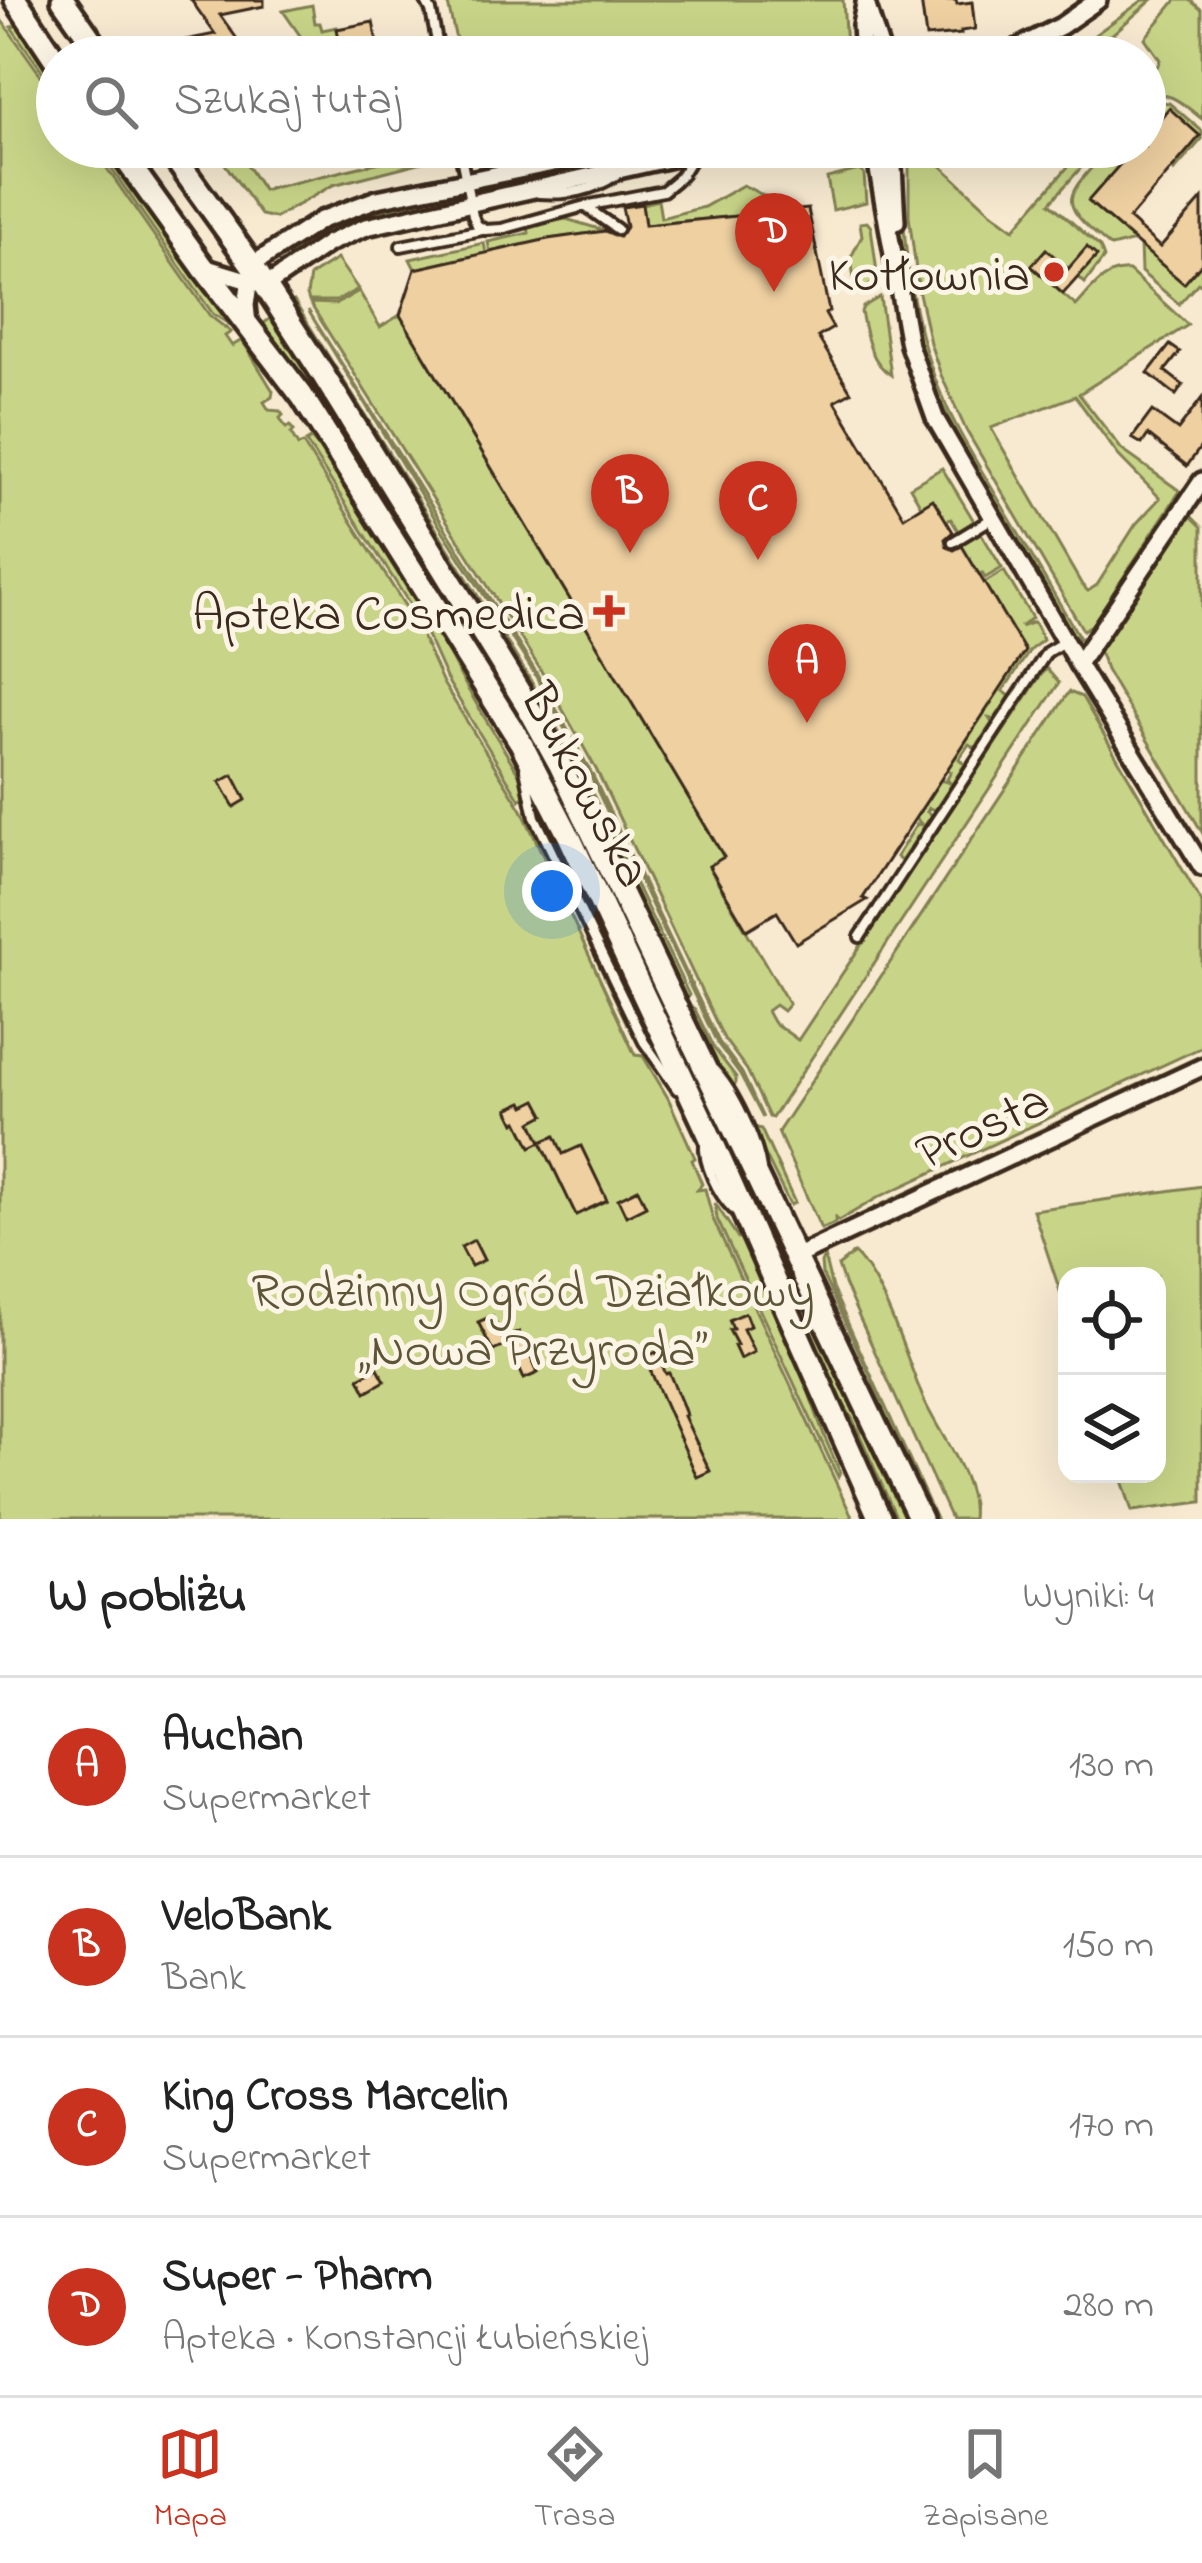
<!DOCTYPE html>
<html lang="pl">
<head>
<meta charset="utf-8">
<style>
	body { margin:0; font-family:"Indie Flower",sans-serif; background:#f2f2f2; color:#222 }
	.controls { position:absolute; right:36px; bottom:36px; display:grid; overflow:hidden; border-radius:24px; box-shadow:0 12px 48px #0002 }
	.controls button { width:108px; height:108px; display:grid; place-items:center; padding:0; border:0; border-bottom:3px solid #e0e0e0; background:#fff; color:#222; font:60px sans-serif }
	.you { position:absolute; left:552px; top:891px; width:42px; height:42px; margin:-30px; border:9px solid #fff; border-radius:50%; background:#1a73e8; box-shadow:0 0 0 18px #1a73e833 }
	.badge { display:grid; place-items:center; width:78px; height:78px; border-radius:50%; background:#c8321e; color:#fff; font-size:39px; font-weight:700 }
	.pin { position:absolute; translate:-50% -99px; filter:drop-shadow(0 3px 6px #0008) }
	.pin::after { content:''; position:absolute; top:63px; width:42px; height:36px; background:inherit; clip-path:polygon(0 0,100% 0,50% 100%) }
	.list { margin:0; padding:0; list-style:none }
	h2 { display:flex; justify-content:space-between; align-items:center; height:156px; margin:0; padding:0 48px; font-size:51px }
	h2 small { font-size:39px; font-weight:400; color:#767676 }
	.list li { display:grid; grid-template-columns:78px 1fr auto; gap:36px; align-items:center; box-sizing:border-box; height:180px; padding:0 48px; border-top:3px solid #e0e0e0 }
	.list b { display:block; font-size:45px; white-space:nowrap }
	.list p { margin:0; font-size:39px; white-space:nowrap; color:#767676 }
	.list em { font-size:39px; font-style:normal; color:#767676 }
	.icon { flex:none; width:66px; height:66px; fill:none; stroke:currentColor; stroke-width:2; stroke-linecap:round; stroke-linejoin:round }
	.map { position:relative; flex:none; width:1202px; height:1519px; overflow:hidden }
	.search { position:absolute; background:#fff; box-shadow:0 12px 48px #0002; left:36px; right:36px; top:36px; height:132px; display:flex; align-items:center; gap:30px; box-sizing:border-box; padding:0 42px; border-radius:66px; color:#767676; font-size:45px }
	.sheet { height:876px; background:#fff }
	nav { display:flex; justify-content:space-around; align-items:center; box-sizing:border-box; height:168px; border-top:3px solid #e0e0e0; background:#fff; font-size:33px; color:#767676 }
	nav a { display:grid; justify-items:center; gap:6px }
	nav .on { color:#c8321e }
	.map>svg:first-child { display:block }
</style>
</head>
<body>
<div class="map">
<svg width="1202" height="1519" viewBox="0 0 1202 1519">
	<rect width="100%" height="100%" fill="#f8ead1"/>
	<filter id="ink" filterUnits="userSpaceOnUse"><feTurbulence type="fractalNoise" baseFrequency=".00833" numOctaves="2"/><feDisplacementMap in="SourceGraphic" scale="24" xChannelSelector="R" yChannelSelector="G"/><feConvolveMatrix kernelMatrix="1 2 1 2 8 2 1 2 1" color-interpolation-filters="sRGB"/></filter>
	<g filter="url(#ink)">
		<!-- green -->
		<g fill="#c8d588" stroke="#828053" stroke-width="3" fill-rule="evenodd">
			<path d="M447,0H843L846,46L841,47V57H460Z"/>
			<path d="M1143,0H1152L1086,57H1064Z"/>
			<path d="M1176,0H1190L1202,10V119C1184,105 1169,88 1145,97V85L1154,74L1160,60L1145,38Z"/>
			<path d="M312,5L315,23H320L322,30L337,27L343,57H315L283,11Z"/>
			<path d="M0,18L57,98V147H92L210,316L231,332L225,336L232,346L242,340L273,391L272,397L264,402L269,410L280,411L283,415L280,418L286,428L290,426L294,431L291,434L298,446L303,444L417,625L443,683L522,810L635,1055L643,1056L668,1098L695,1158L692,1160L702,1184L697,1190L705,1189L713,1219L853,1519H0Z"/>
			<path d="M15,26H20L57,78V92L11,27Z"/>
			<path d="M1156,101L1169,103L1202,131V139L1174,171L1172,168L1200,136L1169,109L1145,136V107Z"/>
			<path d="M96,147H106L238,326L235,328L213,314Z"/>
			<path d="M213,147H235L263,190L389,160L388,147H435V151L423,162L333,185L275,218L261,215Z"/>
			<path d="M663,147H694L497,190L487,189L490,185Z"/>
			<path d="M909,147H943L934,159L991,212L1014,229L1085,147H1099L1050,203L1100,247L1104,258L1085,283L1046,250L1031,266L1076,306C1092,289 1104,269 1129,271L1188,325L1079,394L1122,450L1180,491L1092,625L1083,630L966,430L941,375L930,343L919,293L909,216ZM1075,396L1118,455L1160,498L1136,524L1097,585L1088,591L1082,585L991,428Z"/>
			<path d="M1110,147H1135L1089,201L1135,241L1111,247C1053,199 1064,200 1110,147Z"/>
			<path d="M896,160L901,161C902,237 910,317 939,389C954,426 976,461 996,495C1025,544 1053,592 1081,640L1073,634C1047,589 1020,544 994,500C969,457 944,415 927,369C903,303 898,230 896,160Z"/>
			<path d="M859,170L864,174L866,202L833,210L827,178Z"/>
			<path d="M743,185L772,200L779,212L645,225L642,204L658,200L661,218L704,207Z"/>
			<path d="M423,199L424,206C370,218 339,228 292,259L289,254C336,222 368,212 423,199Z"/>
			<path d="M566,219L606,231L548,239L490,252L488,242L529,233L528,226Z"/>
			<path d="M867,222L871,227L878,280L861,291L855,287L851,257L862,236L860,223Z"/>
			<path d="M484,243L486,253L415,269L410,259Z"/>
			<path d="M1140,245L1184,283L1202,263V286L1198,283L1179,304L1141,272Z"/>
			<path d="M337,259L358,289L336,301H309L307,295L310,276Z"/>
			<path d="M359,291L380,327L400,315L724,857L709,867L789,1004L783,1011L775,1005L767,1011L773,1022L798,1040L1043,672L1047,669L1059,683L772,1118L769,1117L747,1070L724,1039L597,771L540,669L310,303L336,304Z"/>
			<path d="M880,297L891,375C870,362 866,335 861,312L863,307Z"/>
			<path d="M294,301L528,676L585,778L689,995L687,999L683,1001L366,423L296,310L292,302Z"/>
			<path d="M308,310L536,672L592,774L719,1042L742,1073L763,1118L740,1074L717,1043L590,775L534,673L439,525Z"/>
			<path d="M272,317L468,625L558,778L668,1008L660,1011L583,845L259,327Z"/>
			<path d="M311,439C369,499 416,589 454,664C475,704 501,743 524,783L526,793L520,800L447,680L421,622L306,442Z"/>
			<path d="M942,468L974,521L958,531L951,519L946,521L933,500L921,506L910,487Z"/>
			<path d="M1202,496L1190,515L1202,527V832L1106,670L1098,648Z"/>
			<path d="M981,533L1002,568L985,578L982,573L978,574L961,545Z"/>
			<path d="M1004,571L1032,618L1020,627L1034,622L1043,640L1031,649L1003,691L1010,696L994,720L989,718L992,723L975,748L969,744L959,759L965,764L935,810L929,808L927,812L932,815L901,861L896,857L917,824L922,825L916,818L940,780L950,783L947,779L951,772L947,769L984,583Z"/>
			<path d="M1069,692L1082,697L1202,903V1047L879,1197L838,1221L835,1218V1223L821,1229L778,1132Z"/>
			<path d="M540,801L645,1018L639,1021L537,809Z"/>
			<path d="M526,810L529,813L632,1024H627Z"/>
			<path d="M691,1007L695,1009L713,1047L736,1077V1083L732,1087L707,1051L687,1009Z"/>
			<path d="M672,1016L765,1217L756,1221L664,1020Z"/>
			<path d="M1202,1055V1060L835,1231L834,1228L882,1204Z"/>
			<path d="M751,1126L761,1129L795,1203L790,1205Z"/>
			<path d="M1202,1186V1502L1132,1511L1120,1474H1157V1276H1067V1312L1033,1210Z"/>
			<path d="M715,1203L738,1238H742L798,1362L825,1438L840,1472L838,1477L717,1219Z"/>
			<path d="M769,1226L909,1519H897L853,1420L823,1369L760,1230Z"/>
			<path d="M854,1253C883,1279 907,1360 923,1398C938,1433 977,1480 972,1519H951L844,1284L838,1266Z"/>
			<path d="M824,1256L832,1288L936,1519H931L894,1440L871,1377L822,1274L821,1263Z"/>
		</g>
		<!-- building -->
		<g fill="#eed0a1" stroke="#3b2a1e" stroke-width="3">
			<path d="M191,0H264V6L220,15L250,57H176L166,44L215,34Z"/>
			<path d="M921,0H956L957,4L972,2L975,29L961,31V34L926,37Z"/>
			<path d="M373,22L380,57H343L337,29Z"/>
			<path d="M1169,108L1200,136L1129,219L1160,247L1202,199V263L1184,284L1088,201L1135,147H1145V136Z"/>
			<path d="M642,204L645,225L808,209L829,311L825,314L833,328L818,337L851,392L835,401L904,517L933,499L953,532L945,539L947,547L954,550L962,546L1025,651L863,898L867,900L796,943L777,912L747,930L709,866L724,857L400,315L415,269L548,239L605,231L619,237L626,227L622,207Z"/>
			<path d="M1087,247L1097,256L1063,294L1031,266L1046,249L1068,269Z"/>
			<path d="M1170,345L1180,352L1165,371L1183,385L1176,395L1148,373Z"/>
			<path d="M1202,398V445L1187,466L1148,435L1142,444L1132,438L1152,411L1178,430Z"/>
			<path d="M233,775L246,800L234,807L220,782Z"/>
			<path d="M537,1100L545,1115L532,1122L541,1142L531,1147L518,1121L515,1123L508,1109L523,1102L525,1106Z"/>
			<path d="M555,1136L563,1154L581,1146L607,1200L576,1215L541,1142Z"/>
			<path d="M638,1189L646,1206L626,1216L618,1199Z"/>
			<path d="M474,1240L484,1260L471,1266L461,1247Z"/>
			<path d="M745,1313L750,1326L743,1329L754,1352L740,1359L734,1346L737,1345L729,1330L733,1329L729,1320Z"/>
			<path d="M492,1316L506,1345L493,1351L478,1322Z"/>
			<path d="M519,1332L538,1373L524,1379L506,1338Z"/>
			<path d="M656,1352L666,1374L669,1373L683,1406L686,1415L684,1416L710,1471L697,1477L645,1358Z"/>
			<path d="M378,1368L385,1381L366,1392L359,1378Z"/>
		</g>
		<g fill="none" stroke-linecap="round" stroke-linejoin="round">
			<!-- service casing -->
			<g stroke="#3b2a1e" stroke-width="16">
				<g id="service">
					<path d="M425,0L431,11L440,57"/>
					<path d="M459,147L473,216L477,225L485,230L502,229L585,206L663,191L680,177L695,153"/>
					<path d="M539,193C568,195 593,191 616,175"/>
					<path d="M586,207L617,229"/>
					<path d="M401,246L482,230"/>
					<path d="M953,542L991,519"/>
					<path d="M525,769L535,817L644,1042L677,1089"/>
					<path d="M860,937L1047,652L1065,641"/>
					<path d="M714,1070C734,1091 757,1141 761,1169"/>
					<path d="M705,1142C703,1164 718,1194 733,1209"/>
				</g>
			</g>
			<!-- minor casing -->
			<g stroke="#3b2a1e" stroke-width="24">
				<g id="minor">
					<path d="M865,0L883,57"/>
					<path d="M863,57L861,25L865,4"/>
					<path d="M1000,57L1061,26L1098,0"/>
					<path d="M874,147L909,345L935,418L1078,664L1202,867"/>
					<path d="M892,147L896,222"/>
					<path d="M203,267L266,286L329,243L366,227L720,147"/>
					<path d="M248,324L246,305L252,265L321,220L377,199L631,147"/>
					<path d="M1078,664L1202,481"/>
					<path d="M795,1257L1202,1067"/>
				</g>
			</g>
			<!-- secondary casing -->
			<g stroke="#3b2a1e" stroke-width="30">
				<g id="secondary">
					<path d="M16,0L57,62"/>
					<path d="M63,0L103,57"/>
					<path d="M117,147L203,267L302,396L521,743L569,836L707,1130L880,1519"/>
					<path d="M167,147L252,265L322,373L527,705L560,765L920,1519"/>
				</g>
			</g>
			<!-- service -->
			<use href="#service" stroke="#fcf5e5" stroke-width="8"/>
			<!-- minor -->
			<use href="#minor" stroke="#fcf5e5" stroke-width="15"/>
			<!-- secondary -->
			<use href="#secondary" stroke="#fcf5e5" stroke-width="21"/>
		</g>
	</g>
	<!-- markers -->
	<g fill="#c8321e" stroke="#fcf5e5" stroke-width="4.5">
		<circle cx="1054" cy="272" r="12"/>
		<path d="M603 593h12v12h12v12h-12v12h-12v-12h-12v-12h12z"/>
	</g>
	<g text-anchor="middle" stroke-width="10" stroke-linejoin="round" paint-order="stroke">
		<!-- poi labels -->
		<g font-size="51" fill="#3b2a1e" stroke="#fcf5e5" text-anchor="end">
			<text x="1030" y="290">Kotłownia</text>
			<text x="585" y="629">Apteka Cosmedica</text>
		</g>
		<!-- street labels -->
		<g font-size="51" fill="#3b2a1e" stroke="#fcf5e5">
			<text transform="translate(588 784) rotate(62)" y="18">Bukowska</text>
			<text transform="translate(981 1124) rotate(-25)" y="18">Prosta</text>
		</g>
		<!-- park labels -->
		<g font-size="51" fill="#5e5538" stroke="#fcf5e5">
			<text x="533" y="1306">Rodzinny Ogród Działkowy<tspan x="533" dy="59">„Nowa Przyroda”</tspan></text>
		</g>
	</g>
</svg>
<div class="controls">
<button><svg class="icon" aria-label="locate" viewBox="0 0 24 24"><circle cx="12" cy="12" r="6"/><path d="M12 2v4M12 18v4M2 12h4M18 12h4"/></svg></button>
<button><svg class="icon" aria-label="layers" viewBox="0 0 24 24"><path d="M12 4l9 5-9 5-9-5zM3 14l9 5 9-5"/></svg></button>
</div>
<div class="you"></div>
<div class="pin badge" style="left:807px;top:723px">A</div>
<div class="pin badge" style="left:630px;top:553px">B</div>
<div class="pin badge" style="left:758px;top:560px">C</div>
<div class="pin badge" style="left:774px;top:292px">D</div>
<div class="search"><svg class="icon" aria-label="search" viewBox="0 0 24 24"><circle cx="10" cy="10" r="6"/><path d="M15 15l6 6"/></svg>Szukaj tutaj</div>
</div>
<section class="sheet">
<h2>W pobliżu<small>Wyniki: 4</small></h2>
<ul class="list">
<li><span class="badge">A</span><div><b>Auchan</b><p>Supermarket</p></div><em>130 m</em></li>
<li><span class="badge">B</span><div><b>VeloBank</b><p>Bank</p></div><em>150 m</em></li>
<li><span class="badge">C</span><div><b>King Cross Marcelin</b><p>Supermarket</p></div><em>170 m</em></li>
<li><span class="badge">D</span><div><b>Super - Pharm</b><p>Apteka · Konstancji Łubieńskiej</p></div><em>280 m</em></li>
</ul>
</section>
<nav>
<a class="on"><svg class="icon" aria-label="map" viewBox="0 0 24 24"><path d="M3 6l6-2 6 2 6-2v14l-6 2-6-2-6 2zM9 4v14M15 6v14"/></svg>Mapa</a>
<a><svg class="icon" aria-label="directions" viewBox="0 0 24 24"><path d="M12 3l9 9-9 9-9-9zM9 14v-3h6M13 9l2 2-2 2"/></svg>Trasa</a>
<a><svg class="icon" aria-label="saved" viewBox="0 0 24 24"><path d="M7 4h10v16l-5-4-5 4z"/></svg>Zapisane</a>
</nav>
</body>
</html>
